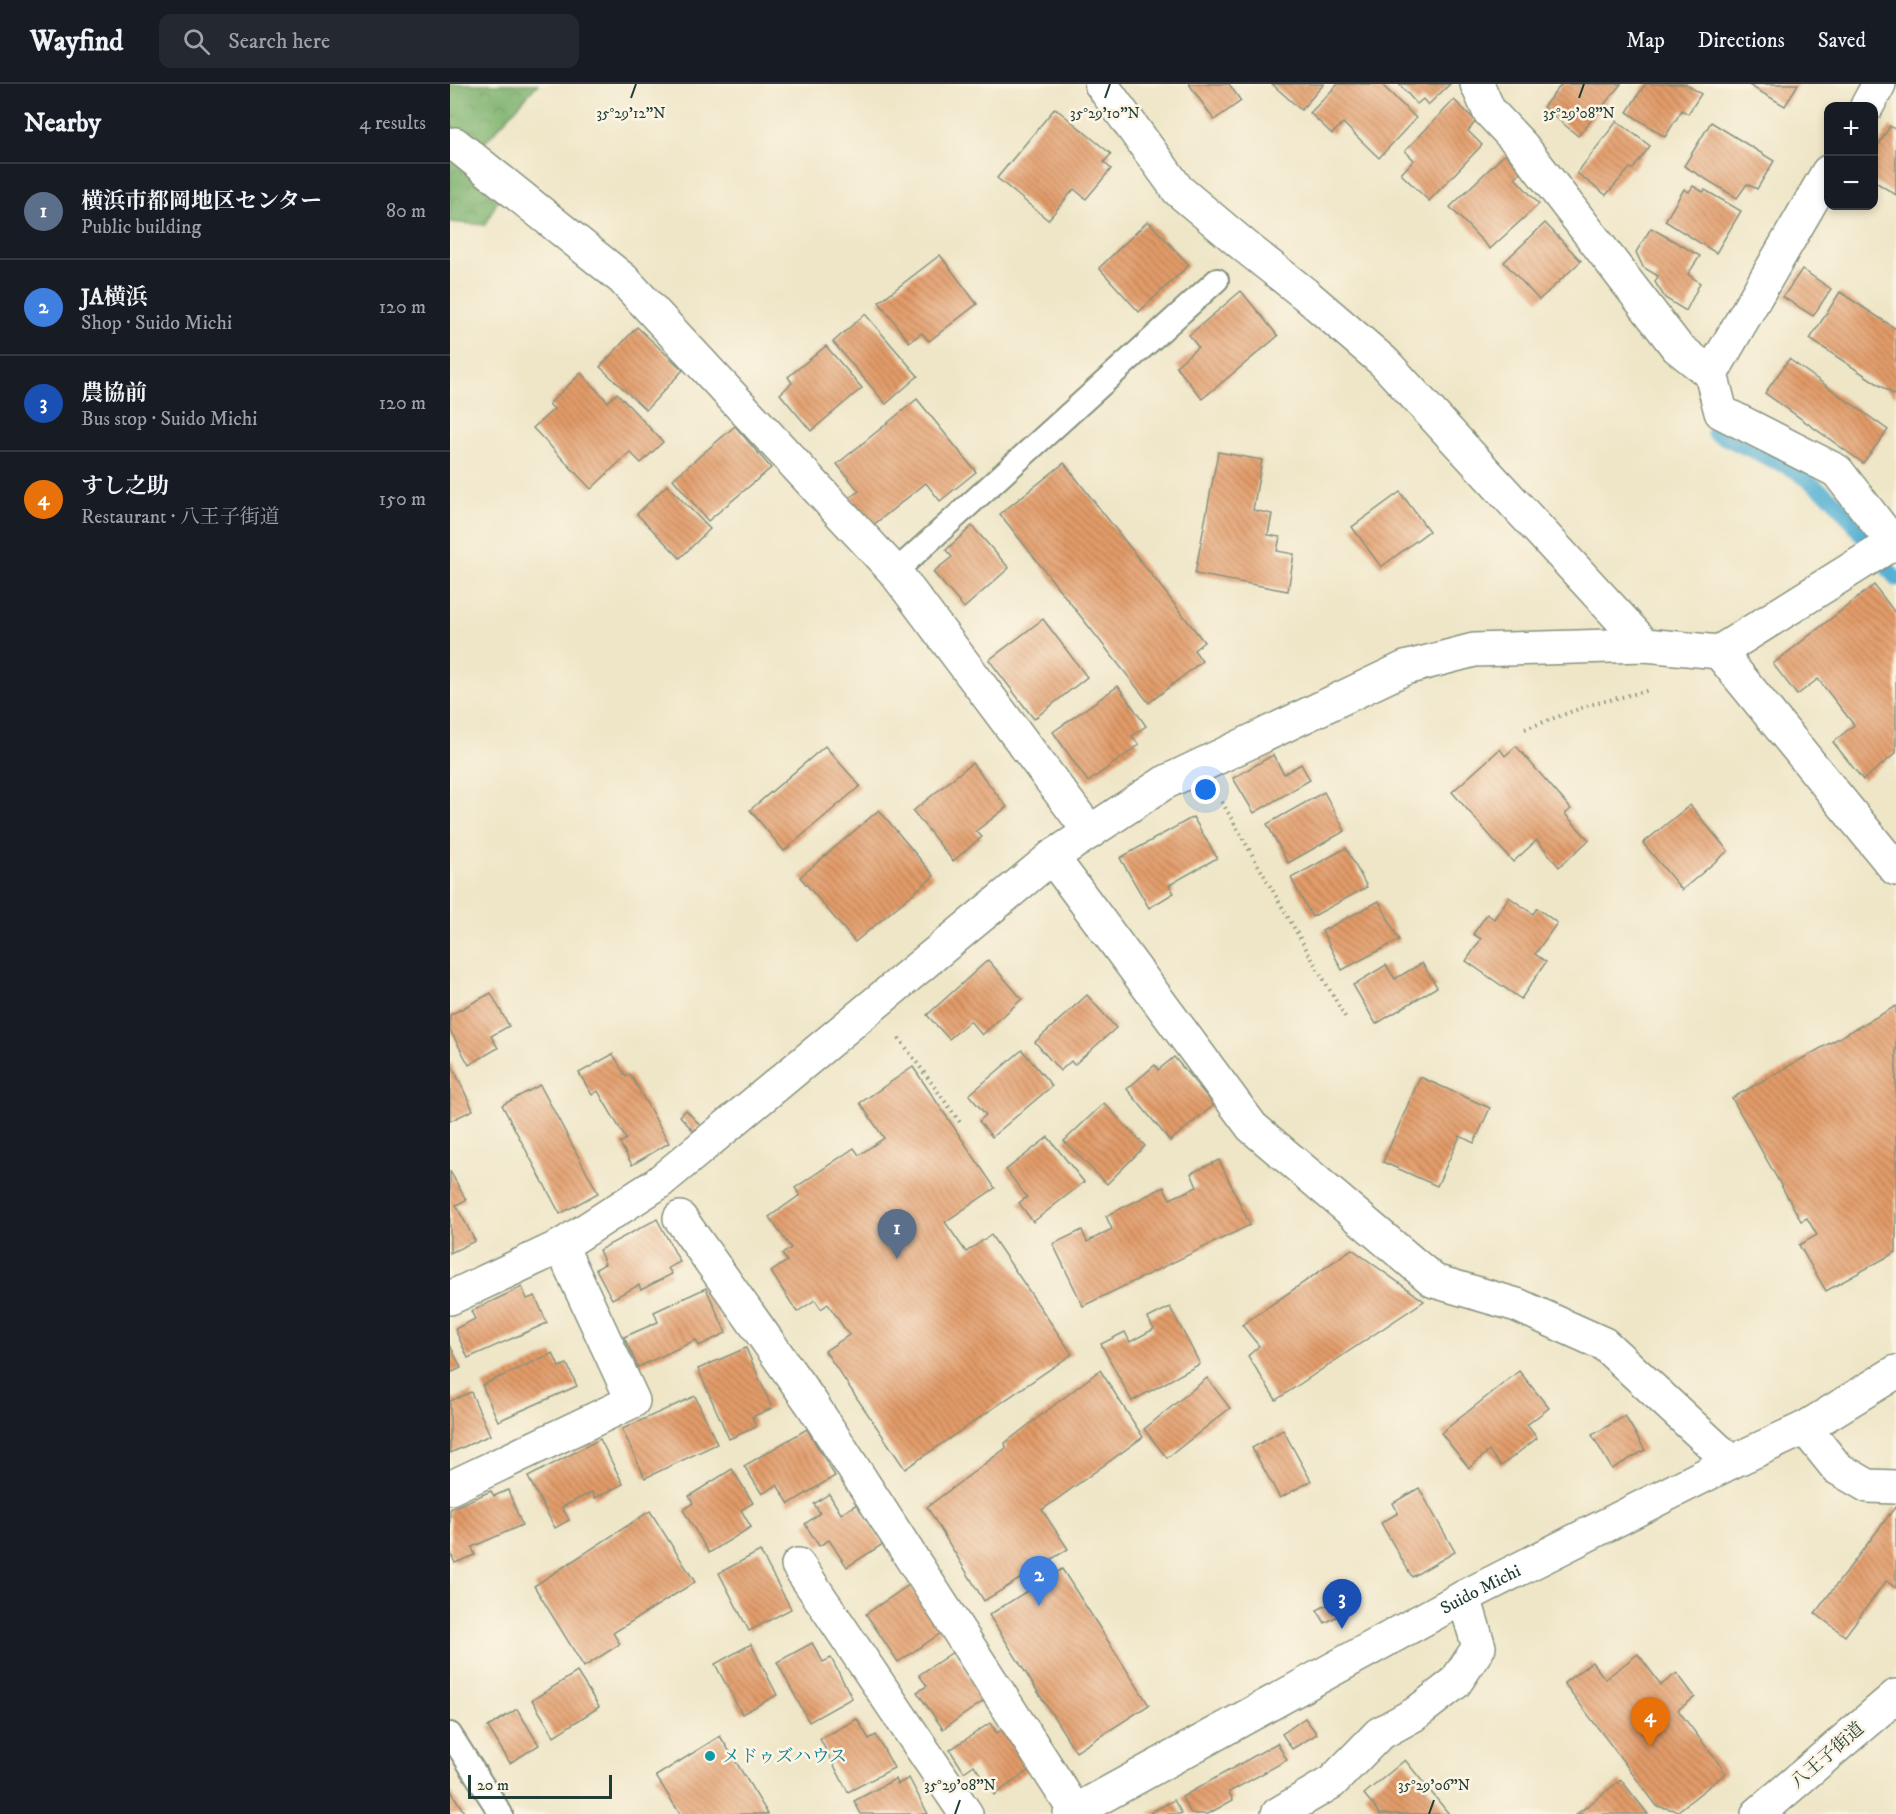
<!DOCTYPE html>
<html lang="en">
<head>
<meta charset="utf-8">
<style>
	body { margin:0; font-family:"IM FELL DW Pica","Noto Serif JP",serif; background:#242831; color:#f1f3f6 }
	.controls { position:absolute; right:18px; top:18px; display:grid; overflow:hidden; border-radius:12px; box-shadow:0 3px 9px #0003 }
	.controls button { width:54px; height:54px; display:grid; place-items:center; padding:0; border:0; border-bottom:2px solid #363941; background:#171b24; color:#f1f3f6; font:30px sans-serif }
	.scale { position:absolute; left:18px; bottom:15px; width:144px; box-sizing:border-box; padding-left:6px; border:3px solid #1f3d34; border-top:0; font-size:16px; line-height:21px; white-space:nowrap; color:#1f3d34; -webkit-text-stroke:4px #fcf5e5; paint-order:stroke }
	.you { position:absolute; left:756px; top:706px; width:21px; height:21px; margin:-15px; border:4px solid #fff; border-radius:50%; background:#1a73e8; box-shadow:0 0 0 9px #1a73e833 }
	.badge { display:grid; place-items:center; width:39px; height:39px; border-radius:50%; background:#2563eb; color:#fff; font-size:20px; font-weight:700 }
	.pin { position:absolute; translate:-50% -50px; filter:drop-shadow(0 2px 3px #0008) }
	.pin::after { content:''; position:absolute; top:32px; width:21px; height:18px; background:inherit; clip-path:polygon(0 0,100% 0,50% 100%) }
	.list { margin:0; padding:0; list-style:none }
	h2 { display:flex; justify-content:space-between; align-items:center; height:78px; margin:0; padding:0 24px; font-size:26px }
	h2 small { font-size:20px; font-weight:400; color:#9ea1a6 }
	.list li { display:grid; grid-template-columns:39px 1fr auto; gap:18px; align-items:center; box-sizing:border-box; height:96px; padding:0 24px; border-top:2px solid #363941 }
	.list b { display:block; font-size:22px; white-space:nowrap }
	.list p { margin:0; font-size:20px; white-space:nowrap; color:#9ea1a6 }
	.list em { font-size:20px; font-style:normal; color:#9ea1a6 }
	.icon { flex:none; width:33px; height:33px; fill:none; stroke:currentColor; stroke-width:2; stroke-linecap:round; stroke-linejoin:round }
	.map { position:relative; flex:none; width:1446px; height:1730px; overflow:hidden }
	header { display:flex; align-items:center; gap:36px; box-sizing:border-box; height:84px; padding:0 30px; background:#171b24; border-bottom:2px solid #363941 }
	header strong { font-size:28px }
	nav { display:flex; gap:33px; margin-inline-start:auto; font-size:21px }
	.search { width:420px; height:54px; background:#242831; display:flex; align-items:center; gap:15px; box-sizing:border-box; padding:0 21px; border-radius:12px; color:#9ea1a6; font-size:22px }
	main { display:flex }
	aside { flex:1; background:#171b24 }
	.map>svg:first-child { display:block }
</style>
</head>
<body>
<header>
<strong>Wayfind</strong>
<div class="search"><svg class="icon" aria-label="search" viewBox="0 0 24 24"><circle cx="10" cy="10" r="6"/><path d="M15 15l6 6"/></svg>Search here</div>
<nav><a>Map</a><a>Directions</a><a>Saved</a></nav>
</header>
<main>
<aside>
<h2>Nearby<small>4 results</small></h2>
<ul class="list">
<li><span class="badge" style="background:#5c6f8a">1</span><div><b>横浜市都岡地区センター</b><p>Public building</p></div><em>80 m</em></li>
<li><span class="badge" style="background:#3f7fe0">2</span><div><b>JA横浜</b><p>Shop · Suido Michi</p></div><em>120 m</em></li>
<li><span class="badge" style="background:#1a4fb4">3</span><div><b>農協前</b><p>Bus stop · Suido Michi</p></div><em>120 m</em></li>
<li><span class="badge" style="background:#e8710a">4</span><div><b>すし之助</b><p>Restaurant · 八王子街道</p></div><em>150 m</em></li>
</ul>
</aside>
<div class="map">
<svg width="1446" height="1730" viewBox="0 0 1446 1730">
	<defs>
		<pattern id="forest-crowns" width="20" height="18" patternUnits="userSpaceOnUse" patternTransform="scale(1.5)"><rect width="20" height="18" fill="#7eb26e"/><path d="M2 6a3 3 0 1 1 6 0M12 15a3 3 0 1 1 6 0" fill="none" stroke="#67925b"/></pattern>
		<pattern id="building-back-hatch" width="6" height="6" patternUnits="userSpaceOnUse" patternTransform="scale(1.5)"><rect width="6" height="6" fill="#e39b69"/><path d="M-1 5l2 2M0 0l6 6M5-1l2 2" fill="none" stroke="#b78057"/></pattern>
	</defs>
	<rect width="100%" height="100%" fill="#fcf5e5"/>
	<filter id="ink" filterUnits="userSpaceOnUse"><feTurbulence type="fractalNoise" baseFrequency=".0167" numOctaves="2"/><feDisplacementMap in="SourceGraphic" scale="12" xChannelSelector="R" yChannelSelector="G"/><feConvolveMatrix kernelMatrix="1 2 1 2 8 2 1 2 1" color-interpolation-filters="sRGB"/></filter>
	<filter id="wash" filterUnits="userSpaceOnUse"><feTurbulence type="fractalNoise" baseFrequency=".008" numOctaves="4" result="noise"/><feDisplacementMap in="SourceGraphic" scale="24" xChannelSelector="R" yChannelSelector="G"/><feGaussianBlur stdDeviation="1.35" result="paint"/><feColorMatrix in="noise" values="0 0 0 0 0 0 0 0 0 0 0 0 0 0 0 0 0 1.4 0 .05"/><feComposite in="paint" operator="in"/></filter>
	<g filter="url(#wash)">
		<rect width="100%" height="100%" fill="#efe6c8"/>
		<!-- forest -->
		<path fill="url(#forest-crowns)" stroke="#4e7851" stroke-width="1.5" d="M0,0H88L27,67L59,95L35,141L0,138Z"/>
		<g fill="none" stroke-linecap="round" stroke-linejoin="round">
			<!-- stream -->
			<path stroke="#56b1d4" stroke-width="15" d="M1264,349L1345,387L1384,416L1446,495"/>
		</g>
		<g id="blocks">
			<!-- building -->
			<g fill="url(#building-back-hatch)">
				<path d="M739,0H779L791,17L764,36Z"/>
				<path d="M822,0H874L851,26Z"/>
				<path d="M888,0H931L966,34L929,74L893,39L882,50L860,29Z"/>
				<path d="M949,0H1000L978,21L973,15L967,20Z"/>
				<path d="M1112,0H1171L1128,52L1093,23Z"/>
				<path d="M1195,0H1236L1251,10L1238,30L1232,26L1215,53L1177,28Z"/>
				<path d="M1297,0H1348L1335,22Z"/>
				<path d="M1004,16L1026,37L1018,47L1032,61L979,117L951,90L964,76L955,67Z"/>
				<path d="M605,24L661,70L654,78L661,85L636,115L624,105L598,136L547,94Z"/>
				<path d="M1167,37L1200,62L1183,85L1180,84L1156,111L1127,89Z"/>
				<path d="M1261,38L1324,77L1307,105L1297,100L1287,114L1234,82Z"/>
				<path d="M1440,42L1446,46V111L1424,97V68Z"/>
				<path d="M1055,70L1071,87L1065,94L1089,120L1040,165L1000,123Z"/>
				<path d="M1243,102L1253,108L1255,106L1291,127L1266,169L1215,137L1234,105L1239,108Z"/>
				<path d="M698,137L739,181L689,228L649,184Z"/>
				<path d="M1095,139L1131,177L1089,216L1054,178Z"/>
				<path d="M1201,144L1250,172L1238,190L1250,199L1236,227L1215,214L1205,198L1208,192L1193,183L1186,168Z"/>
				<path d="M490,171L527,220L479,257L472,249L459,258L429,218Z"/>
				<path d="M1352,185L1381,205L1363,232L1333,213Z"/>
				<path d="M791,207L828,252L752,315L726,282L748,263L739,251Z"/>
				<path d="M1390,208L1446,245V312L1360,255Z"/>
				<path d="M415,230L468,292L436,320L383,258Z"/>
				<path d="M187,243L233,286L196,326L150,283Z"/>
				<path d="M376,262L412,304L361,347L330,310L342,299L338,293Z"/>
				<path d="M1339,275L1438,346L1413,379L1315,309Z"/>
				<path d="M131,289L158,318L167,309L213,358L191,379L180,368L141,405L83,344L104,325L99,320Z"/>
				<path d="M467,315L526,388L490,417L476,399L422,442L399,414L409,407L387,380Z"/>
				<path d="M285,342L321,384L258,437L223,395Z"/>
				<path d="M768,368L812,376L803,426L822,430L818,451L830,453L827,467L844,470L838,507L745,490Z"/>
				<path d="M614,379L754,558L744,566L752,577L699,619L550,430Z"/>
				<path d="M217,401L260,445L230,474L187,430Z"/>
				<path d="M950,408L979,447L931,483L902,443Z"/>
				<path d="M522,442L559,484L514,524L483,488L502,473L496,466Z"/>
				<path d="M1424,501L1446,530V669L1413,696L1383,658L1404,641L1368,595L1347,611L1323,580Z"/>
				<path d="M593,535L637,593L584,635L539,576Z"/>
				<path d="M668,602L696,642L682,652L689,661L638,698L603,648Z"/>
				<path d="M375,662L410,702L334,767L300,726Z"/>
				<path d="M1066,662L1121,725L1115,730L1139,756L1109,783L1087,756L1063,778L1002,708L1050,665L1055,672Z"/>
				<path d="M823,671L834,690L851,680L860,696L804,729L783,694Z"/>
				<path d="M522,679L557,723L526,747L532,753L503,777L463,727Z"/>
				<path d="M874,708L895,747L838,779L817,740Z"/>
				<path d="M1240,721L1278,767L1232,806L1193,759Z"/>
				<path d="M429,726L484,792L405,858L350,793Z"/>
				<path d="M743,733L767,774L719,801L724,809L699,824L670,774Z"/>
				<path d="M896,764L917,803L862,833L841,794Z"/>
				<path d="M1059,813L1083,830L1087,824L1107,839L1085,870L1096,878L1071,915L1016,877L1031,855L1023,850L1037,830L1044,835Z"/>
				<path d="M929,817L949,856L892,886L872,847Z"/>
				<path d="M538,876L572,915L532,951L520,937L499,955L477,931Z"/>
				<path d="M972,879L987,903L926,940L903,901L936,881L945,895Z"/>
				<path d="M41,909L59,942L41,952L48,964L19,981L0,946V931Z"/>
				<path d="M637,911L666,944L624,981L621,977L610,987L585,958Z"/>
				<path d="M1446,922V1168L1376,1207L1349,1161L1367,1151L1357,1134L1351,1137L1282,1014Z"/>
				<path d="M572,966L602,1002L542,1053L529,1037L536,1031L519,1011Z"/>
				<path d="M163,970L176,993L180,990L219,1059L182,1081L170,1059L176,1055L148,1007L142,1011L129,989Z"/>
				<path d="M724,973L764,1021L720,1057L677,1005L705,981L708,986Z"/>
				<path d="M0,977L23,1026L0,1037Z"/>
				<path d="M463,983L545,1104L495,1138L516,1168L541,1151L622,1270L455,1385L375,1267L399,1251L378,1220L371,1225L365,1216L347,1228L321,1188L337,1177L332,1170L341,1164L319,1133L350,1111L345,1104L404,1064L409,1071L434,1054L410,1019Z"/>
				<path d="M970,993L1040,1024L1024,1059L1010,1052L987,1102L933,1078Z"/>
				<path d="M90,1001L148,1109L110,1130L52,1021Z"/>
				<path d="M654,1019L695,1062L657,1100L614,1057Z"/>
				<path d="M236,1026L250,1041L243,1047L230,1032Z"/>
				<path d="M598,1053L634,1098L583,1138L569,1119L577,1113L556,1086Z"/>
				<path d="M769,1076L800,1141L633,1222L603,1160L632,1146L637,1158L662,1145L656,1132L714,1103L720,1115L747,1103L741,1089Z"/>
				<path d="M0,1087L16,1116L6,1121L25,1157L0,1169Z"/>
				<path d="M207,1135L230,1178L218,1184L222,1190L191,1206L189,1201L162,1215L146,1185L155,1180L149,1166Z"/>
				<path d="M902,1165L974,1217L826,1316L798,1272L809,1262L792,1241Z"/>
				<path d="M72,1203L77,1215L85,1212L97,1239L18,1274L5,1245L25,1235L21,1227Z"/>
				<path d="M256,1204L276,1249L249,1262L246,1256L188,1283L174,1253L208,1238L204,1228Z"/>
				<path d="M720,1223L750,1280L682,1317L651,1260L675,1248L680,1258L704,1245L698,1234Z"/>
				<path d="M0,1261L11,1284L0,1289Z"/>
				<path d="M296,1264L322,1324L302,1333L306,1343L279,1355L248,1285Z"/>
				<path d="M103,1269L109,1283L117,1280L127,1302L48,1337L32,1301Z"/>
				<path d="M650,1286L693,1353L592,1426L618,1465L534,1517L477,1423L556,1364L555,1359Z"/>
				<path d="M1069,1287L1099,1324L1077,1341L1087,1354L1051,1382L1039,1367L1019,1384L991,1349Z"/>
				<path d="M757,1294L780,1324L717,1374L694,1345Z"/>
				<path d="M21,1308L40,1351L0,1369V1317Z"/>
				<path d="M245,1312L267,1360L195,1394L172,1345Z"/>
				<path d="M1175,1332L1195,1366L1162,1385L1142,1351Z"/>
				<path d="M357,1345L385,1392L339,1420L327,1401L312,1410L294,1382Z"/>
				<path d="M833,1346L861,1397L830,1414L802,1364Z"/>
				<path d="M150,1355L173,1400L145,1414L142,1408L112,1423L119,1436L105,1444L78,1393Z"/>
				<path d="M282,1385L303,1419L291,1426L301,1443L259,1469L233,1426L243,1419L239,1412Z"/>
				<path d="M969,1404L1005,1468L962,1493L931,1439L948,1429L943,1419Z"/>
				<path d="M58,1406L72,1441L22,1463L25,1471L5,1479L0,1468V1425L41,1407L44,1412Z"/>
				<path d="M379,1410L391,1430L407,1420L433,1460L397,1483L379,1456L369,1462L355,1440L370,1429L364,1420Z"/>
				<path d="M1446,1422V1504L1436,1497L1395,1552L1365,1529Z"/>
				<path d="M200,1427L245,1498L163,1549L170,1560L134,1583L84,1502Z"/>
				<path d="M310,1467L341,1525L299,1547L269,1489Z"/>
				<path d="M612,1485L699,1621L626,1668L539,1531Z"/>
				<path d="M459,1501L491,1549L448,1578L416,1530Z"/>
				<path d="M892,1513L899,1526L875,1539L867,1526Z"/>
				<path d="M362,1559L373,1578L381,1574L402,1614L359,1638L327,1578Z"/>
				<path d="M301,1560L327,1611L292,1630L265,1580Z"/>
				<path d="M503,1568L535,1616L493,1645L467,1608L477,1602L469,1591Z"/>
				<path d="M1188,1570L1211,1601L1227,1589L1245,1613L1228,1626L1276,1689L1228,1727L1207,1722L1114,1599L1142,1578L1155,1595Z"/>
				<path d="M127,1588L149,1623L104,1652L82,1616Z"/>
				<path d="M67,1625L89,1661L60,1679L38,1643Z"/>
				<path d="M855,1634L867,1650L842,1665L832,1650Z"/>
				<path d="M407,1635L419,1655L426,1651L444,1684L398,1708L370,1655Z"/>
				<path d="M540,1639L547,1649L553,1645L581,1685L544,1711L524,1681L514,1688L500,1666Z"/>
				<path d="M270,1652L318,1730H230L206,1692Z"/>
				<path d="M827,1659L837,1676L779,1708L783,1716L758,1730H741L732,1713Z"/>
				<path d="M955,1676L999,1730H930L914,1710Z"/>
				<path d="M459,1694L478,1730H411L404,1717L445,1695L448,1700Z"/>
				<path d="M1171,1696L1198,1730H1127Z"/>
				<path d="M0,1705L15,1730H0Z"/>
				<path d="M724,1716L732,1730H698Z"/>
			</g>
		</g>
	</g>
	<g filter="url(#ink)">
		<use href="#blocks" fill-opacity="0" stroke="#87927e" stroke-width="1.5"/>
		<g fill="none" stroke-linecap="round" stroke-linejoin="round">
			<!-- lane casing -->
			<g stroke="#87927e" stroke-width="26">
				<g id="lane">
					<path d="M445,488L767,196"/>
					<path d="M0,1650L51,1730"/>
				</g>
			</g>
			<!-- street casing -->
			<g stroke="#87927e" stroke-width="36">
				<g id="street">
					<path d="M651,0L728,106L797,164L855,210L934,278L1195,561"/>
					<path d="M1027,0L1039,27L1072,62L1227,263L1261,290"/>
					<path d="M1417,22L1429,0"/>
					<path d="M0,61L5,60L173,195L445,488L640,748"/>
					<path d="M1378,88L1261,290L1271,328L1387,387L1443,459"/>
					<path d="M1269,568L1446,785"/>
					<path d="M602,773L802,1043L984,1197L1067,1221L1154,1260L1281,1378"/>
					<path d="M230,1134L362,1320L625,1727"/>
					<path d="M0,1214L111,1162L207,1100L602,773L714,699L955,584L1024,566L1195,561L1269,568L1443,459L1446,460"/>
					<path d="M1355,1344L1387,1384L1418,1402L1446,1403"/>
					<path d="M0,1404L183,1317L111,1162"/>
					<path d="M348,1481L516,1730"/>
					<path d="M828,1730L882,1698L929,1650L965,1630L1005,1599L1029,1563L1014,1513"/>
				</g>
			</g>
			<!-- secondary casing -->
			<g stroke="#87927e" stroke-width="36">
				<g id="secondary">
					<path id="s1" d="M620,1730L1014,1513L1281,1378L1355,1344L1446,1288"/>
				</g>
			</g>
			<!-- highway casing -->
			<g stroke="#87927e" stroke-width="36">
				<path id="highway" d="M1308,1730L1446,1612"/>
			</g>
			<!-- path -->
			<g stroke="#87927e" stroke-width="4" stroke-dasharray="1.5 4.5" stroke-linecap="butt">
				<path d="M1075,645L1139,621L1200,606"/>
				<path d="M772,718L897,936"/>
				<path d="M449,954L512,1041"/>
			</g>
			<!-- lane -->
			<use href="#lane" stroke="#fff" stroke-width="22"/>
			<!-- street -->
			<use href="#street" stroke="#fff" stroke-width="33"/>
			<!-- secondary -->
			<use href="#secondary" stroke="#fff" stroke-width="33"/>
			<!-- highway -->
			<use href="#highway" stroke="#fff" stroke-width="33"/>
		</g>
	</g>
	<!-- ticks -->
	<path fill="none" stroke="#1f3d34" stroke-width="2" d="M181,14L186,0M655,14L660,0M1129,14L1134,0M505,1730L510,1716M979,1730L984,1716"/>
	<!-- markers -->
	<circle fill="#0f9aa8" stroke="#fcf5e5" stroke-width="2" cx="260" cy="1672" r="6"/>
	<g text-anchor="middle" stroke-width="5" stroke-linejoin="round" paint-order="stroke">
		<!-- street labels -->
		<g font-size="18" fill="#1f3d34" stroke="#fcf5e5">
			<text dy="6" stroke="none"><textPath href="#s1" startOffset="468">Suido Michi</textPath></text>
			<text transform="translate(1377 1671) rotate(-41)" y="6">八王子街道</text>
		</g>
		<!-- culture labels -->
		<g font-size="18" fill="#0d838f" stroke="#fcf5e5" text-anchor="start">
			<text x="272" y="1678">メドゥズハウス</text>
		</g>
	</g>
	<g font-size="15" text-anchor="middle" fill="#1f3d34" stroke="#fcf5e5" stroke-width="5" stroke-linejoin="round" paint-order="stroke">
		<text x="181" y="34">35°29'12"N</text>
		<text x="655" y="34">35°29'10"N</text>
		<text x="1129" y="34">35°29'08"N</text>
		<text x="510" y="1706">35°29'08"N</text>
		<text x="984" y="1706">35°29'06"N</text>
	</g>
</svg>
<div class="controls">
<button>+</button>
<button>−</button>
</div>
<div class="scale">20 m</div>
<div class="you"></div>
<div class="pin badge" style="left:447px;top:1175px;background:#5c6f8a">1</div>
<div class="pin badge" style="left:589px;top:1522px;background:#3f7fe0">2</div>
<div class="pin badge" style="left:892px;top:1545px;background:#1a4fb4">3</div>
<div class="pin badge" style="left:1200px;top:1663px;background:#e8710a">4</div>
</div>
</main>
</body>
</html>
